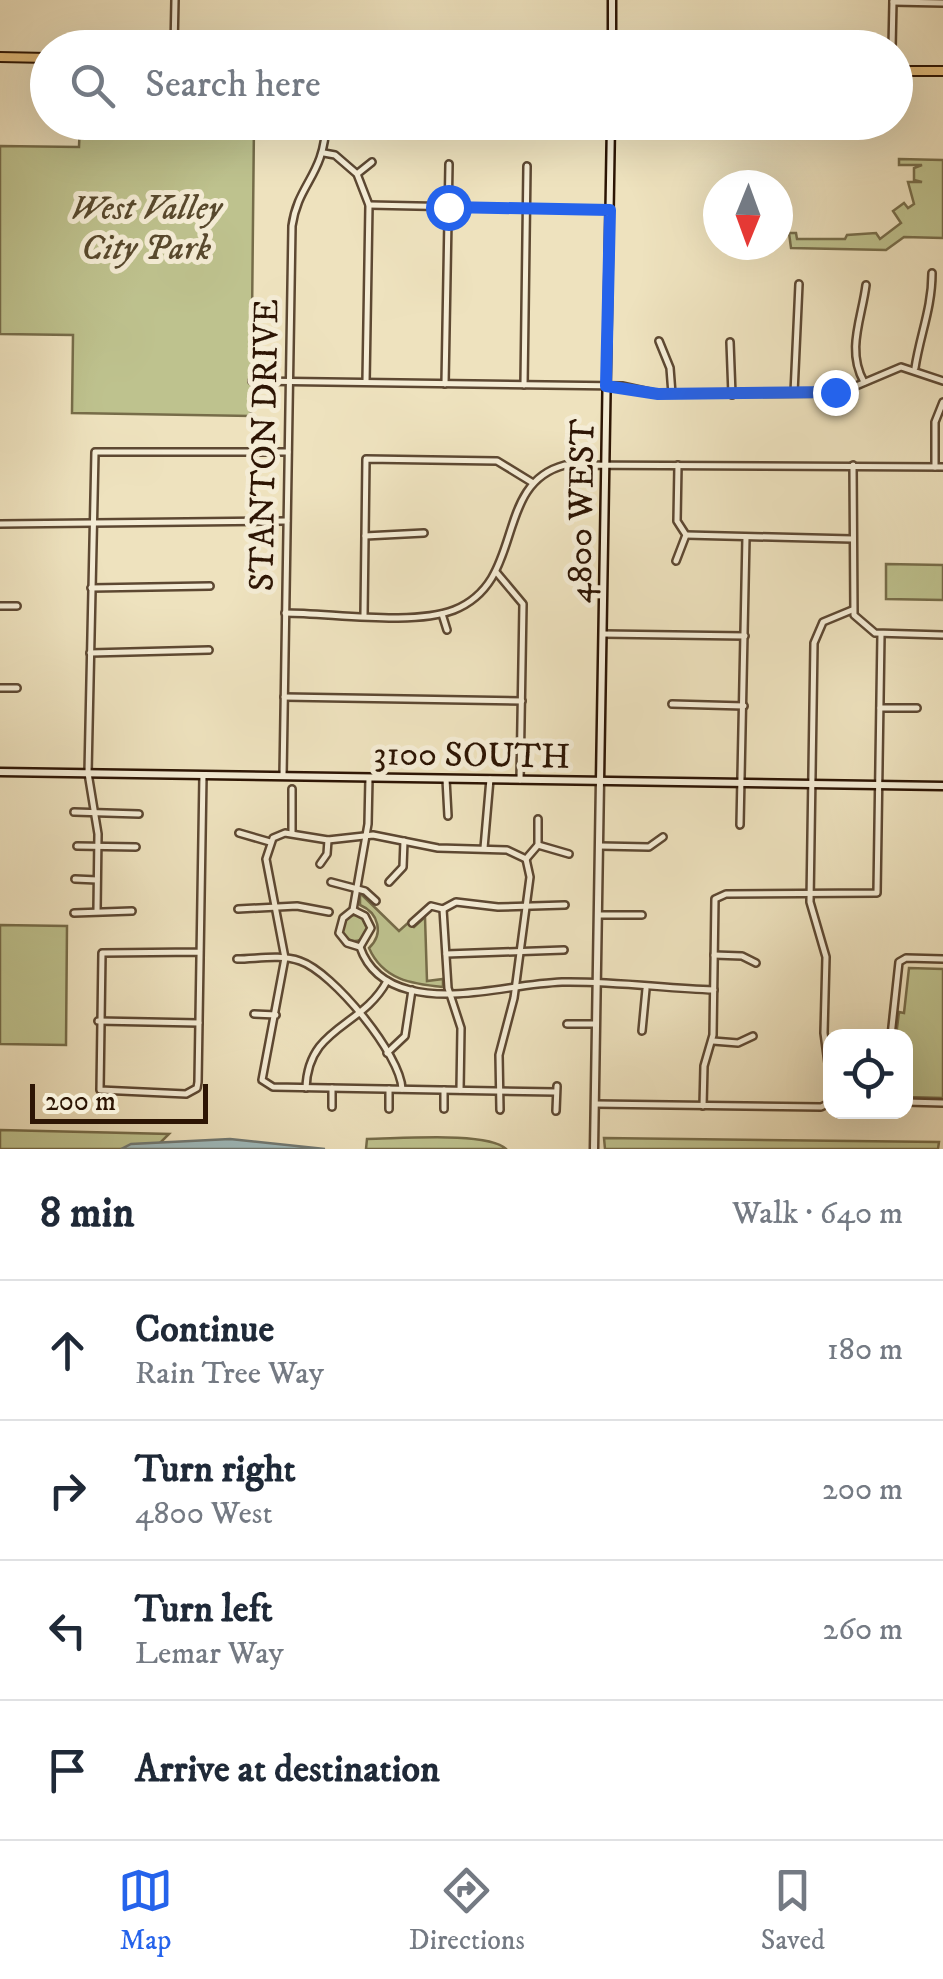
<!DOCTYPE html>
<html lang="en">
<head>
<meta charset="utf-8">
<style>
	body { margin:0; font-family:"IM FELL DW Pica",serif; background:#f6f6f7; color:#1f2937 }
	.controls { position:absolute; right:30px; bottom:30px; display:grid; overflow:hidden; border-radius:20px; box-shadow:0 10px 40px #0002 }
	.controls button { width:90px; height:90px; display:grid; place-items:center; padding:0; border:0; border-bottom:2px solid #e0e1e3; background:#fff; color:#1f2937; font:50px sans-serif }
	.compass { position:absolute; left:703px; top:170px; width:90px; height:90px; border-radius:50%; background:#fff; box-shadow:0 10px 40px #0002; rotate:181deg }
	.scale { position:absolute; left:30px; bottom:25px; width:178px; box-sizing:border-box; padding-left:10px; border:5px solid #2d1504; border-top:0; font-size:28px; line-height:35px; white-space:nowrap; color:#2d1504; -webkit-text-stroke:8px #f4ecd5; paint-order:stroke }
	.stop { position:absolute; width:30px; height:30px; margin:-22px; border:8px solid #2563eb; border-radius:50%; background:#fff }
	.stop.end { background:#2563eb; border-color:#fff; box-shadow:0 2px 10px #0008 }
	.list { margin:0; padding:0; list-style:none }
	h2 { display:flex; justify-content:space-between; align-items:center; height:130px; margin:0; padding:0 40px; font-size:42px }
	h2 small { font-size:32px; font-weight:400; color:#747a83 }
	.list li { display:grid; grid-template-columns:65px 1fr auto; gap:30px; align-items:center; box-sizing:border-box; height:140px; padding:0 40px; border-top:2px solid #e0e1e3 }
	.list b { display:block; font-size:38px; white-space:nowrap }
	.list p { margin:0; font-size:32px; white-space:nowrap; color:#747a83 }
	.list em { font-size:32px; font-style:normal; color:#747a83 }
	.icon { flex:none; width:55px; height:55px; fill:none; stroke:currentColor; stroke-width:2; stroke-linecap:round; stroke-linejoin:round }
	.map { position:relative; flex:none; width:943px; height:1149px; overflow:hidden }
	.search { position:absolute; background:#fff; box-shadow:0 10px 40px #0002; left:30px; right:30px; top:30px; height:110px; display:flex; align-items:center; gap:25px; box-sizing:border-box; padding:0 35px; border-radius:55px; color:#747a83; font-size:38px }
	.sheet { height:690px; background:#fff }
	nav { display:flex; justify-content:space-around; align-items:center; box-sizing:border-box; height:140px; border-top:2px solid #e0e1e3; background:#fff; font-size:28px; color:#747a83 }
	nav a { display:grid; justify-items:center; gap:5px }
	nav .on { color:#2563eb }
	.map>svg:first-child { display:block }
</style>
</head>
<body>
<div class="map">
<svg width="943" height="1149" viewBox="0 0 943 1149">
	<rect width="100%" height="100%" fill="#eee2be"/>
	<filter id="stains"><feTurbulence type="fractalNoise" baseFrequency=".002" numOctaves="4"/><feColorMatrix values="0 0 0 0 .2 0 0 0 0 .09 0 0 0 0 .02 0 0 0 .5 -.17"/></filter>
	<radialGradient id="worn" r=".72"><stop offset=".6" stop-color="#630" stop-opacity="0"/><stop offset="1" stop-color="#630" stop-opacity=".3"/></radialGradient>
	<!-- green -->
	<g fill="#bec28e" stroke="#766c49" stroke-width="2.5">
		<path d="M80,123H254L251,416L72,413L73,335L0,334V146L79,147Z"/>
		<path d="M899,159L943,160V238L904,237L886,250L791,248L789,233H796L797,239H845L847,235L876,233L880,239L901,223L893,211L904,203L908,208L914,204L908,182H922L914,180V168L922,165H899Z"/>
		<path d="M886,564L943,565V600L886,599Z"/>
		<path d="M360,893L399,931L409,922L414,927L425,917L427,981L443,979V987C412,984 383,980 369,948C384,934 379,913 360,905Z"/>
		<circle cx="355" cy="928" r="13"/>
		<path d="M0,925L67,926L66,1045L0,1044Z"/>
		<path d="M909,968L943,969V1098L906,1097V1036H896L899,1012L904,1013Z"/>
		<path d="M0,1130L169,1134L154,1149H0Z"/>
		<path d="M604,1138L939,1142L938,1149H605Z"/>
		<path d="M367,1139C396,1139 488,1131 506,1149H366Z"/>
	</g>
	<!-- water -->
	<path fill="#9fbbbd" stroke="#717973" stroke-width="2.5" d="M230,1139L325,1149H121L131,1144Z"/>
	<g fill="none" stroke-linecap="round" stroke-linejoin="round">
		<!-- minor casing -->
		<g stroke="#5d4832" stroke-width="10">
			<g id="minor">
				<path d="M893,2L943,3"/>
				<path d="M174,48L175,0"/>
				<path d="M892,48L893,1"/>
				<path d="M324,153L335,155L357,174L369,205L366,382"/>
				<path d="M357,174L372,162"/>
				<path d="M369,205L609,210"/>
				<path d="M659,341L670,368L672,394"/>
				<path d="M730,342L732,395"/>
				<path d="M915,368C920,335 932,308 932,273"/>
				<path d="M252,381L622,386L658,394L825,393L849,389L901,367L943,381"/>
				<path d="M864,382C846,350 862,318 866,285"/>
				<path d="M445,384L449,164"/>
				<path d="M524,385L527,166"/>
				<path d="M794,393L799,284"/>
				<path d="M853,465L854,615L875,633L943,635"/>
				<path d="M935,467V422L943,402"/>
				<path d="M0,524L287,521"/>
				<path d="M686,535L852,539"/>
				<path d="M365,536L424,533"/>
				<path d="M676,561L686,535L677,521L678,465"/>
				<path d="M497,573L523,604L520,780"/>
				<path d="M91,588L210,586"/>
				<path d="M0,606H17"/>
				<path d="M285,613C332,613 412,626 454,610C527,581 492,484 565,465L943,467"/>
				<path d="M442,614L447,630"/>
				<path d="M364,615L366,459L497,461L533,483"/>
				<path d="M603,634L745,636"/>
				<path d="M90,653L209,650"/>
				<path d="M0,688H17"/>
				<path d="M284,697L522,701"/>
				<path d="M672,704L744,706"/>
				<path d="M880,708H917"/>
				<path d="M283,776L292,226C298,183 325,175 326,122"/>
				<path d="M369,778L368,824L353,910L343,918L339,933L347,943L360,947C368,970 386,984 410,990C458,1002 512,984 562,982C613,981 662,988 714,990"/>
				<path d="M446,779L448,816"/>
				<path d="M74,812L139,814"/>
				<path d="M740,825L746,537"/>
				<path d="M239,833L270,842"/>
				<path d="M292,833V789"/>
				<path d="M538,845L569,854"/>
				<path d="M77,846L136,847"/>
				<path d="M600,846L649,847L663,837"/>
				<path d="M484,848L490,779"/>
				<path d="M526,859L507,850L438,848L373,835L328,840L285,833L273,838L266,859L285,958L262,1080L273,1087L556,1092"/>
				<path d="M526,859L538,845V819"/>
				<path d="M320,864L327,854L328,840"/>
				<path d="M75,879L97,880"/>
				<path d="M331,882L365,891L376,901"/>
				<path d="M389,882L403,867L404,841"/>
				<path d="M238,909L297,906L329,912"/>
				<path d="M443,909L448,988L461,1028L460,1090"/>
				<path d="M443,909L456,902L498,907L565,905"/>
				<path d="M97,910L98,834L88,773L95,452H288"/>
				<path d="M353,910L365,916L371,928L360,947"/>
				<path d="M74,913L132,911"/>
				<path d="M598,915H642"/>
				<path d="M412,923L431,906L443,909"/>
				<path d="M200,952L102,953L100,1090L186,1094L197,1088L198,1082L203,775"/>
				<path d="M446,954L564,950"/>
				<path d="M714,955L742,956L756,963"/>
				<path d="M237,959C257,959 280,954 300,961C333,972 401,1055 402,1089"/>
				<path d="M254,1014L276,1015"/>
				<path d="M98,1021L199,1023"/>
				<path d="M567,1024H596"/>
				<path d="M642,1031L646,989"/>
				<path d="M891,1036L899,962L906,958L943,959"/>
				<path d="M713,1041L738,1043L753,1036"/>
				<path d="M387,1053L405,1036L412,990"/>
				<path d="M830,1078L824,1033L826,957L810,902L814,643L823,622L852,610"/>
				<path d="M306,1088C308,1026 362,1028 387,981"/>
				<path d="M906,1102L943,1103"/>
				<path d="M595,1104L821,1107L830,1103"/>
				<path d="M703,1106L704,1066L713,1035L715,899L726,894L877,893L881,634"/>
				<path d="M332,1107V1088"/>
				<path d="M389,1109V1089"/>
				<path d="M444,1109V1090"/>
				<path d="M500,1110L499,1055L514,998L530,877L526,859"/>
				<path d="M556,1111L557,1086"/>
			</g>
		</g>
		<!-- tertiary casing -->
		<g stroke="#5d4832" stroke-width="11">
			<path id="tertiary" d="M594,1149L600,781"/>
		</g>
		<!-- secondary casing -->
		<g stroke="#2d1504" stroke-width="11">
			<g id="secondary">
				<path d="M612,48V0"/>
				<path d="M0,772L943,786"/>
				<path d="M600,781L611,122"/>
			</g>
		</g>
		<!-- primary casing -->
		<g stroke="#2d1504" stroke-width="12">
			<g id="primary">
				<path d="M0,57L48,58"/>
				<path d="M896,71H943"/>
			</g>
		</g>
		<!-- minor -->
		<use href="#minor" stroke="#f4ecd5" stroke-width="5"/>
		<!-- tertiary -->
		<use href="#tertiary" stroke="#f4ecd5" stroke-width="6"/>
		<!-- secondary -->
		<use href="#secondary" stroke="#f4ecd5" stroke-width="6"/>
		<!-- primary -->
		<use href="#primary" stroke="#e7c17f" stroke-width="8"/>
	</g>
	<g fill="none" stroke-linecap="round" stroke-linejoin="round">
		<!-- route -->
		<path stroke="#2563eb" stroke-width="12" d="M448,207L610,210L606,386L658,394L835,392"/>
	</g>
	<g text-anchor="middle" stroke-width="10" stroke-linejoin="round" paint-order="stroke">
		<!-- park labels -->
		<g font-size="35" font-style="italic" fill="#58492d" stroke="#f4ecd5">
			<text x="146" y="219">West Valley<tspan x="146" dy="40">City Park</tspan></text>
		</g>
		<!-- street labels -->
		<g font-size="35" fill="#2d1504" stroke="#f4ecd5">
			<text transform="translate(263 445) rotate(-89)" y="12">STANTON DRIVE</text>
			<text transform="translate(580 511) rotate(-89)" y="12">4800 WEST</text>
			<text transform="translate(472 754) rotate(1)" y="12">3100 SOUTH</text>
		</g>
	</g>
	<rect width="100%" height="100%" filter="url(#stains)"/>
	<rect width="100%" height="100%" fill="url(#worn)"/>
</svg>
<div class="controls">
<button><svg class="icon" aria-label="locate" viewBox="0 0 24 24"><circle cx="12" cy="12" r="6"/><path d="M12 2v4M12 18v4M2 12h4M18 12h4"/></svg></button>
</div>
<svg class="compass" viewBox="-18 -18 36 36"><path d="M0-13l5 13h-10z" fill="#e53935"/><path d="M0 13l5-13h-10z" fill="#747a83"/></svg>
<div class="scale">200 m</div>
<div class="stop" style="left:448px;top:207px"></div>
<div class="stop end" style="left:835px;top:392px"></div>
<div class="search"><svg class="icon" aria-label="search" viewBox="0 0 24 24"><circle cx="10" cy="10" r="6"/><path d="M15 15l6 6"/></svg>Search here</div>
</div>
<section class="sheet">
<h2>8 min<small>Walk · 640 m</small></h2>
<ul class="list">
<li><svg class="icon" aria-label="ahead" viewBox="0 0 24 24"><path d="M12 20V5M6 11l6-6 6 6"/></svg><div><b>Continue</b><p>Rain Tree Way</p></div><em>180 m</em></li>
<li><svg class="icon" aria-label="right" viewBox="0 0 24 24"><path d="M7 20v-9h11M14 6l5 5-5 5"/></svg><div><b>Turn right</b><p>4800 West</p></div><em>200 m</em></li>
<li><svg class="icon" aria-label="left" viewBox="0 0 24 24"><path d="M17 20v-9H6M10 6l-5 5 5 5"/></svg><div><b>Turn left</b><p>Lemar Way</p></div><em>260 m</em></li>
<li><svg class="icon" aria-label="arrive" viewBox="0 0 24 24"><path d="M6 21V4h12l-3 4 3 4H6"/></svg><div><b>Arrive at destination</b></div></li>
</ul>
</section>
<nav>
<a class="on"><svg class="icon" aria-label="map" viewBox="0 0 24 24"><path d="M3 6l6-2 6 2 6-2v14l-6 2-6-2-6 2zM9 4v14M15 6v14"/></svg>Map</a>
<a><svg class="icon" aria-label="directions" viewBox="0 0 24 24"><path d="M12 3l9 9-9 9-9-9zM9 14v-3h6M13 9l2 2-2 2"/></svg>Directions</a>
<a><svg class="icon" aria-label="saved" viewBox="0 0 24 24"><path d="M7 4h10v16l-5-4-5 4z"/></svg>Saved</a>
</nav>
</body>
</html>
